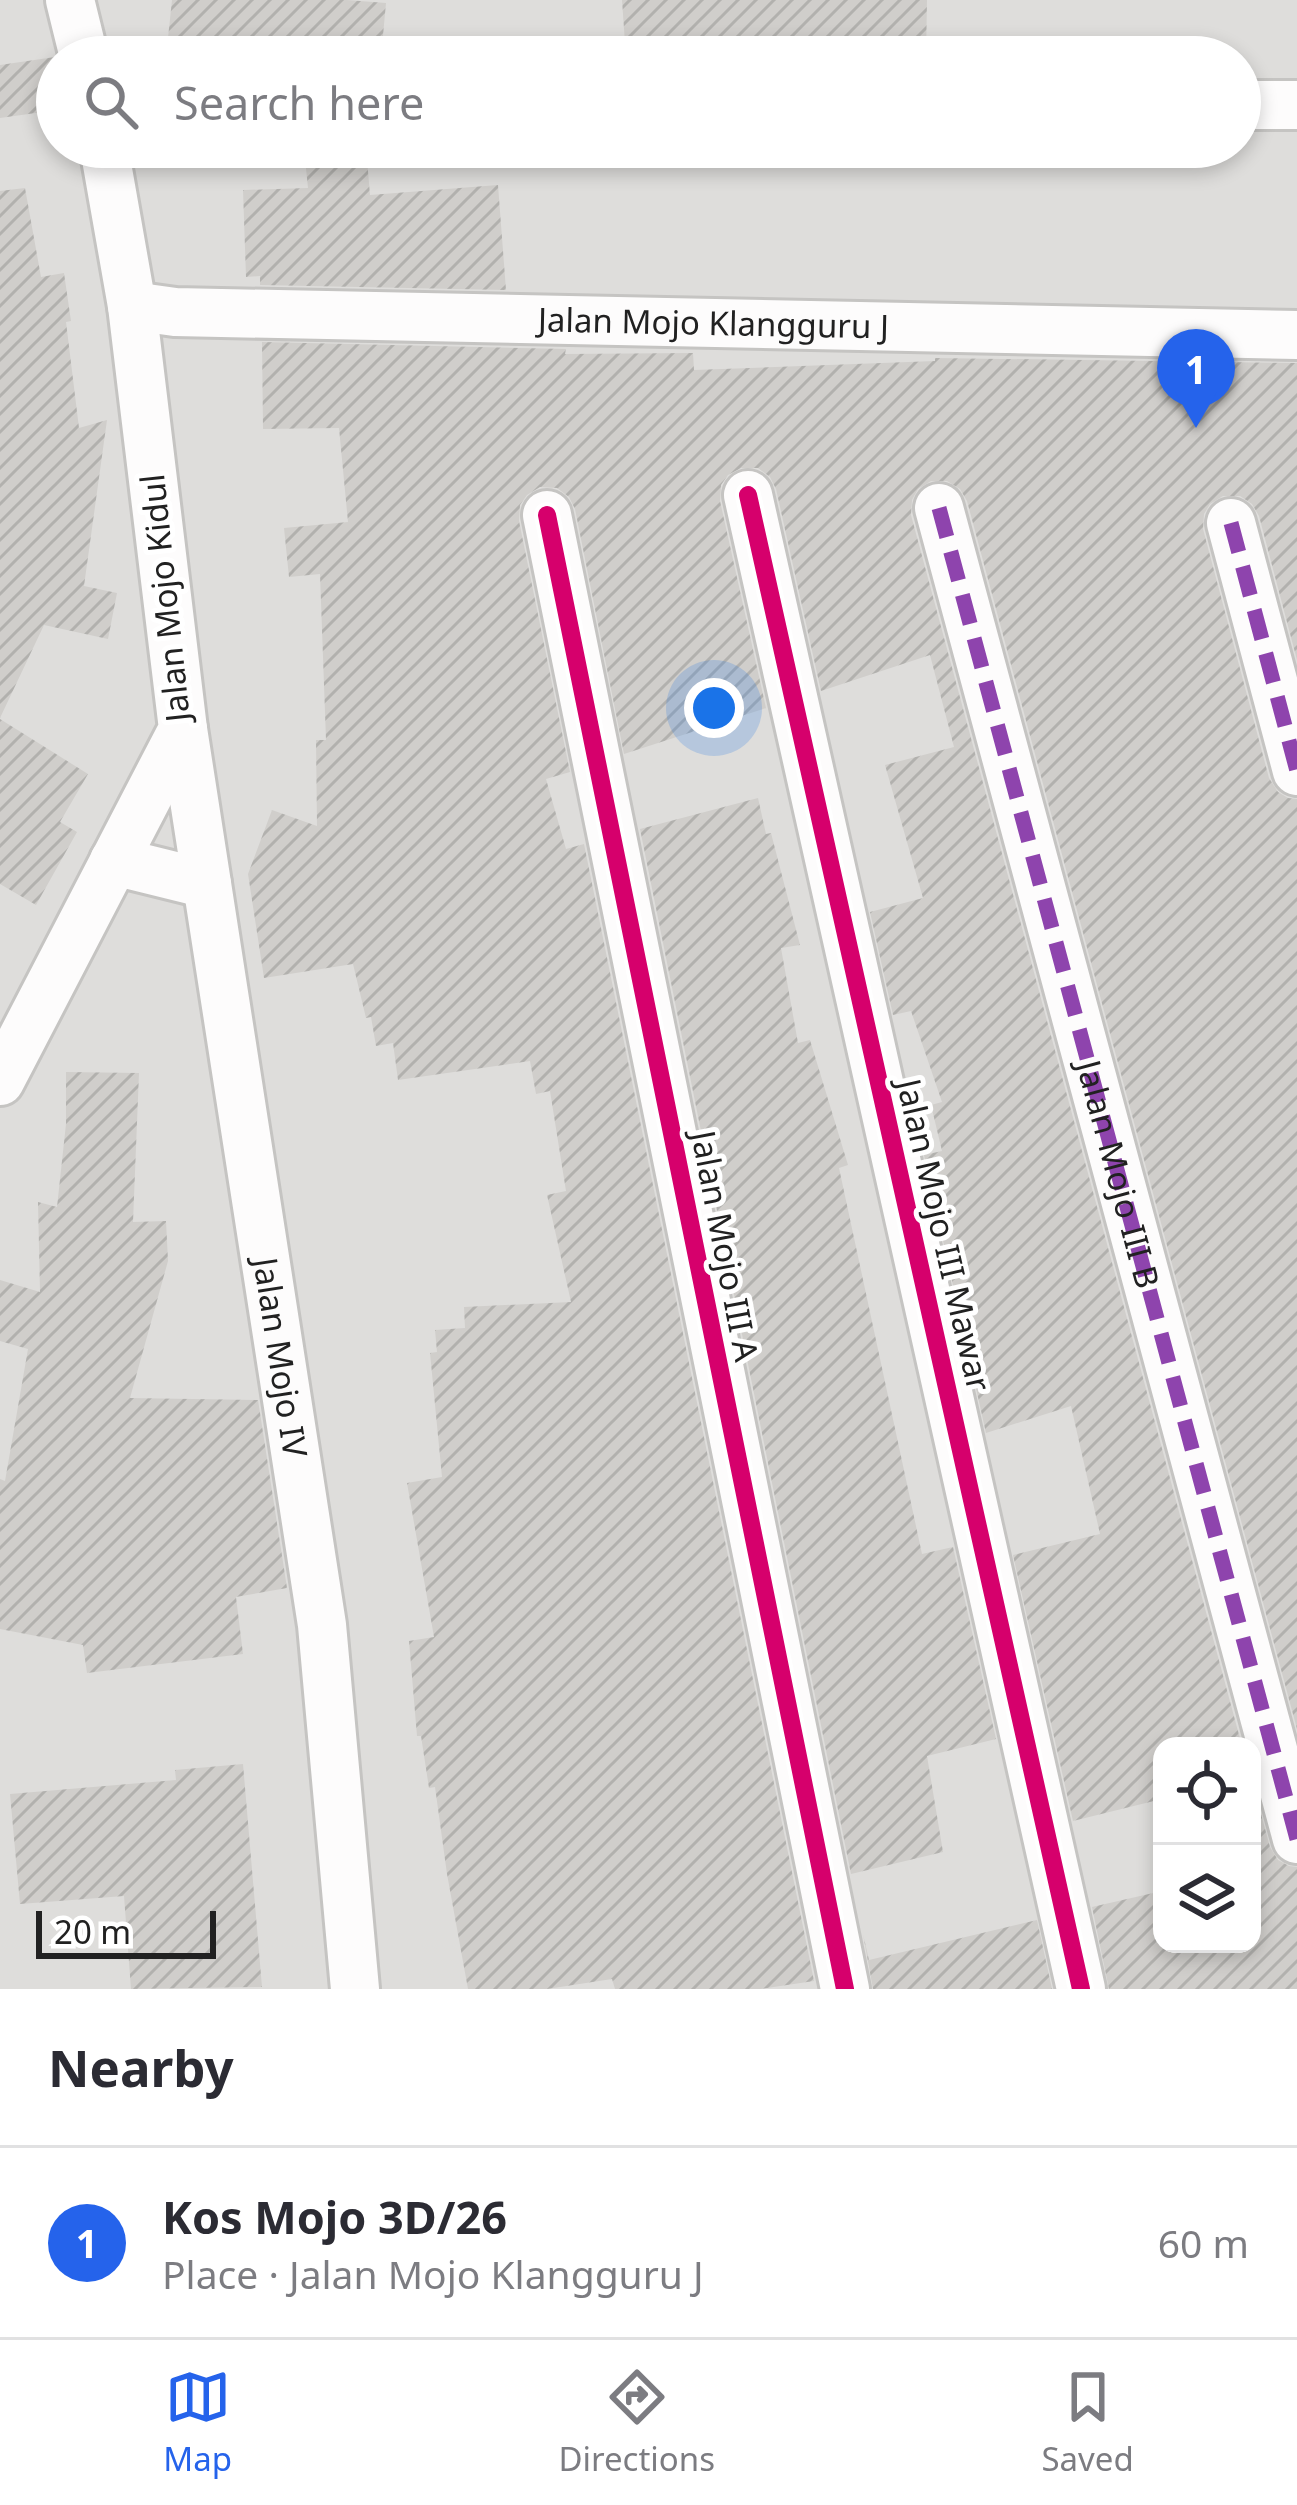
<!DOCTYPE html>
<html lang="en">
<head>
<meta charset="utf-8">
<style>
	body { margin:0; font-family:"Noto Sans",sans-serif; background:#f7f7f7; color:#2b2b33 }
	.controls { position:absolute; right:36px; bottom:36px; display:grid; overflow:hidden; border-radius:24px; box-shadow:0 6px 18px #0003 }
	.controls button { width:108px; height:108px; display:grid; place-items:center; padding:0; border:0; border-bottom:3px solid #e1e1e2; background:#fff; color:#2b2b33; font:60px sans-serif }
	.scale { position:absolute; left:36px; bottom:30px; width:180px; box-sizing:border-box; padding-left:12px; border:6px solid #212121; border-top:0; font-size:33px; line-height:42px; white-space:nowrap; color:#212121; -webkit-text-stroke:9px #fff; paint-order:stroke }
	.you { position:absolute; left:714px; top:708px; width:42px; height:42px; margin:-30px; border:9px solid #fff; border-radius:50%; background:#1a73e8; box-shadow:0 0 0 18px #1a73e833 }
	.badge { display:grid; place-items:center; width:78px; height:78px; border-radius:50%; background:#2563eb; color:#fff; font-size:39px; font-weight:700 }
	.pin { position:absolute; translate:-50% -99px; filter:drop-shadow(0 3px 6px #0008) }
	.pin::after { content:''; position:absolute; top:63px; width:42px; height:36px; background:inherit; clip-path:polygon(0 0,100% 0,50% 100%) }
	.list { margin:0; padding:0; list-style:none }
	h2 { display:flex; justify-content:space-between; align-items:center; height:156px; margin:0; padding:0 48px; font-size:51px }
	h2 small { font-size:39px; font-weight:400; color:#7c7c81 }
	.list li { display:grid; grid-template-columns:78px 1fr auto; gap:36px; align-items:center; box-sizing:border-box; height:192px; padding:0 48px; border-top:3px solid #e1e1e2 }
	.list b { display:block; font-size:45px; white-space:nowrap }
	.list p { margin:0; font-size:39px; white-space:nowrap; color:#7c7c81 }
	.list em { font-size:39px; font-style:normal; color:#7c7c81 }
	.icon { flex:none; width:66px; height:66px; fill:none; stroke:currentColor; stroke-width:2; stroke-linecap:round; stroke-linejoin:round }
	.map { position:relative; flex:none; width:1297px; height:1989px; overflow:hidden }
	.search { position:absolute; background:#fff; box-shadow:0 6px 18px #0003; left:36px; right:36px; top:36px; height:132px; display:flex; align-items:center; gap:30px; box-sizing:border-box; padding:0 42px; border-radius:66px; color:#7c7c81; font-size:45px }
	.sheet { height:348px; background:#fff }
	nav { display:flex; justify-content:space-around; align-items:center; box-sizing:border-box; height:168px; border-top:3px solid #e1e1e2; background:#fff; font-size:33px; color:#7c7c81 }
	nav a { display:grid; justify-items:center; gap:6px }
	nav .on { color:#2563eb }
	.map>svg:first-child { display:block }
</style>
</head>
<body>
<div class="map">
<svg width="1297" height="1989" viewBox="0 0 1297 1989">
	<defs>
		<pattern id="building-hatch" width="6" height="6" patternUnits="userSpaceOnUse" patternTransform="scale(3)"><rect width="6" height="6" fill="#d0cecb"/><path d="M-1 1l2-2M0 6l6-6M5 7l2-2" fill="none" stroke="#b2b1ae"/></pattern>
	</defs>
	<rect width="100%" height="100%" fill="#efedea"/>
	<!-- residential -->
	<path fill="#dedddb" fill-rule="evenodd" d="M0,0H1297V1989H0ZM57,57H1240V147H57ZM1162,1746H1252V1944H1162Z"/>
	<!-- building -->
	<g fill="url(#building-hatch)">
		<path d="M172,0H347L386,3L381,57H166Z"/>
		<path d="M622,0H927L926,57H626Z"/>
		<path d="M55,57L57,110L0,118V65Z"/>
		<path d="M328,147H366L370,195L498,185L506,290L260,285V276L246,277L243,190L308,188L304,149Z"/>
		<path d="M25,188L41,277L64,273L71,321L66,322L79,428L107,420L84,586L117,593L108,639L44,625L0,718V191Z"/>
		<path d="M262,342L566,349L565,354L693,353L694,370L935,361V358L1297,363V660L1259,516L1252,504L1240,496H1223L1210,504L1204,514L1203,529L1269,778L1278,792L1288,798L1297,799V1729L967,501L960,489L947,481H931L918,489L912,500L911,515L1242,1746H1162V1799L1073,1821L1013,1555L1100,1534L1071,1406L986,1433L924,1155L942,1151L931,1105L942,1102L911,1011L893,1015L870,912L923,898L885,765L954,747L930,655L821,691L776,489L770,477L758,468H741L728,475L721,485L720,501L766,708L624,754L575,509L569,497L557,488L540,487L527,495L520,505L519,521L570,772L546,779L566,849L584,844L814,1981L760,1989H615L612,1979L547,1989H468L447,1874L435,1787L429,1788L421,1736H417L409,1641L434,1637L407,1483L442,1477L430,1353L437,1352L435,1330L465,1328L464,1307L571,1302L547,1195L566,1191L550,1091L536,1094L530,1061L398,1080L393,1043L376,1046L371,1017L366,1018L353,964L264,978L248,874L272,810L317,826L316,740H326L320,574L289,577L284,528L348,522L339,428L263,429Z"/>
		<path d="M0,719L88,774L60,822L77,832L36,905L0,884Z"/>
		<path d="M758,798L766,834L771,833L800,945L781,948L798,1043L810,1040L848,1165L839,1168L922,1554L953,1547L996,1739L927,1756L943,1852L851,1874L640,829Z"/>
		<path d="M66,1072L139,1073L133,1222L166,1221L168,1261L130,1398L258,1400L287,1588L236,1597L243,1654L87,1673L83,1645L0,1629V1479L5,1481L28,1349L0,1341V1280L40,1292L38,1202L57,1207L66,1124Z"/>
		<path d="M243,1764L262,1987L131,1989L124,1896L20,1904L10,1794L176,1780L175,1770Z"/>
		<path d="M1252,1781L1270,1847L1278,1860L1289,1866L1297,1867V1989H1109L1092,1907L1162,1891V1944H1252Z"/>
		<path d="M1037,1920L1052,1989H873L863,1934L869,1960Z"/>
	</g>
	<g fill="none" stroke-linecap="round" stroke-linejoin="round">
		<!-- minor casing -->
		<g stroke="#c5c4c2" stroke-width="54">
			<g id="minor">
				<path d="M70,0L84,57"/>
				<path d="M1240,105H1297"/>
				<path id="s1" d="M132,306L175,312L1297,335"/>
				<path d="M748,495L1081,1989"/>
				<path id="s2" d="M939,508L1297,1839"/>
				<path d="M547,515L845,1989"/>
				<path d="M1231,523L1297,771"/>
				<path id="s3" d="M183,729L322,1625L355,1989"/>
				<path d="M114,861L207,884"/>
				<path d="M0,1081L183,729L132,306L104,147"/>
			</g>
		</g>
		<!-- minor -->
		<use href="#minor" stroke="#fdfcfc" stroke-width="48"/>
		<!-- quiet -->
		<g stroke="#8e44ad" stroke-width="15" stroke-dasharray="30 15" stroke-linecap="butt">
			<path d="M939,508L1297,1839"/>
			<path d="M1231,523L1297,771"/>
		</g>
		<!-- cycleway casing -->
		<g stroke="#fff" stroke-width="26">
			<g id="cycleway">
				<path d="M748,495L1081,1989"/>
				<path d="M547,515L845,1989"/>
			</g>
		</g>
		<!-- cycleway -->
		<use href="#cycleway" stroke="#d6006c" stroke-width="18"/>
	</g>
	<g text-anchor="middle" stroke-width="10" stroke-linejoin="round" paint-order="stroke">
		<!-- street labels -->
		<g font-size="33" fill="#212121" stroke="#fff">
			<text dy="12" stroke="none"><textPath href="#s1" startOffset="582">Jalan Mojo Klangguru J</textPath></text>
			<text transform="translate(165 598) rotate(-96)" y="12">Jalan Mojo Kidul</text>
			<text dy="12" stroke="none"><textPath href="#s2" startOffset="690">Jalan Mojo III B</textPath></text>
			<text transform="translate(944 1235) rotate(77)" y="12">Jalan Mojo III Mawar</text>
			<text transform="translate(725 1246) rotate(79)" y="12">Jalan Mojo III A</text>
			<text dy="12" stroke="none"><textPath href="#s3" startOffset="636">Jalan Mojo IV</textPath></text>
		</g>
	</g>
</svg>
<div class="controls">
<button><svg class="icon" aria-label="locate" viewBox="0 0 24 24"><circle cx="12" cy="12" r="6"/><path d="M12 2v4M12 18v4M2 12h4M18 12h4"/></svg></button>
<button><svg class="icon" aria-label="layers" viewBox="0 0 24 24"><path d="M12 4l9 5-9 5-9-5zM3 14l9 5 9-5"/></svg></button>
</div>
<div class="scale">20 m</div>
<div class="you"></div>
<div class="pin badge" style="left:1196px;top:428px">1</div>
<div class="search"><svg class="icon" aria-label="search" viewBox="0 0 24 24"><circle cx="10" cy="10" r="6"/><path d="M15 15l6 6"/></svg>Search here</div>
</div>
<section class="sheet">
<h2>Nearby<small></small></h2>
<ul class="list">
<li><span class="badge">1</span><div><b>Kos Mojo 3D/26</b><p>Place · Jalan Mojo Klangguru J</p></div><em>60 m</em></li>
</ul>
</section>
<nav>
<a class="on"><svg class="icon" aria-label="map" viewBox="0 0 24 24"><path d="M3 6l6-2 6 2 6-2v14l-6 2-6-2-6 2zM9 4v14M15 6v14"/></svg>Map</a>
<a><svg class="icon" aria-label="directions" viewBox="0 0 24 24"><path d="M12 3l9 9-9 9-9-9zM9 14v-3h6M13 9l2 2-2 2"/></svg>Directions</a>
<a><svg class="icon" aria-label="saved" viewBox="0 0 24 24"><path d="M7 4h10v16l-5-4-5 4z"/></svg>Saved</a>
</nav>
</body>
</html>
